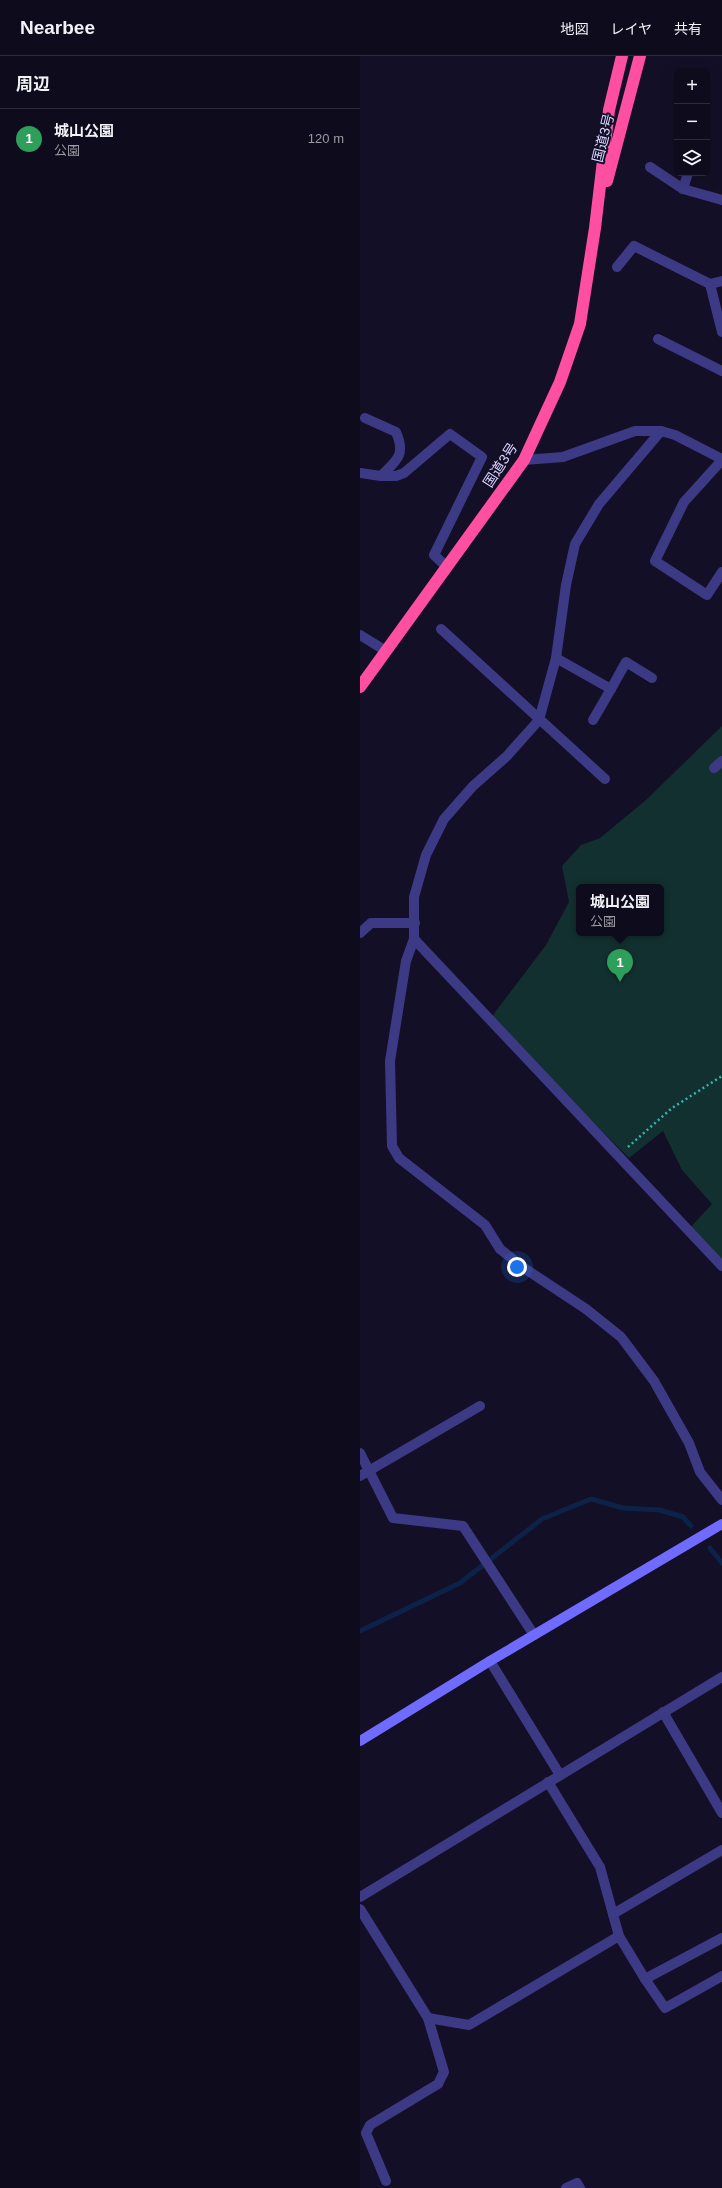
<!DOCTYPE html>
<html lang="ja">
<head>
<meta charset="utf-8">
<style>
	body { margin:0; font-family:Helvetica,"Noto Sans JP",sans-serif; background:#171425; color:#f1f3f6 }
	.controls { position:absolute; right:12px; top:12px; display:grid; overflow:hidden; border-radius:6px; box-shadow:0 4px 16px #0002 }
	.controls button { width:36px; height:36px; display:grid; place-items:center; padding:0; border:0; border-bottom:1px solid #2e2b3b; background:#0e0b1c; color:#f1f3f6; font:20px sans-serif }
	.you { position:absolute; left:157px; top:1211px; width:14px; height:14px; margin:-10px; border:3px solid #fff; border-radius:50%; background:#1a73e8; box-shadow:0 0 0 6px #1a73e833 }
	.badge { display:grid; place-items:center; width:26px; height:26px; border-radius:50%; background:#db2777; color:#fff; font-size:13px; font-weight:700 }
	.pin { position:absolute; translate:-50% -33px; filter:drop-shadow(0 1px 2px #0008) }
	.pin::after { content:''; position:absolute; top:21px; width:14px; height:12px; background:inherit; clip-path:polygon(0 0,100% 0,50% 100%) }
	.popup { position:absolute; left:216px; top:828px; width:88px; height:52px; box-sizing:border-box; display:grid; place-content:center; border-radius:6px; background:#0e0b1c; filter:drop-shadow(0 1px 3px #0005); font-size:13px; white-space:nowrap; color:#9b9ba3 }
	.popup b { font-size:15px; color:#f1f3f6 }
	.popup::after { content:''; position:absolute; left:50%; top:100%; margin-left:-8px; border:8px solid transparent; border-top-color:#0e0b1c }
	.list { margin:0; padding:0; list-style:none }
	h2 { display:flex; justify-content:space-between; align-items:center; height:52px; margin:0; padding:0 16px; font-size:17px }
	h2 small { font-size:13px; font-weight:400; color:#9b9ba3 }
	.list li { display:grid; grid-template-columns:26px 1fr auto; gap:12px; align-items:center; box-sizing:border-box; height:60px; padding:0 16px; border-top:1px solid #2e2b3b }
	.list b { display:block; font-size:15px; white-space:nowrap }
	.list p { margin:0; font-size:13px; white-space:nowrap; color:#9b9ba3 }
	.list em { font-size:13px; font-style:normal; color:#9b9ba3 }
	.icon { flex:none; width:22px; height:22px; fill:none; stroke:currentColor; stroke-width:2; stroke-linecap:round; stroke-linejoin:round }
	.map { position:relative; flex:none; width:362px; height:2132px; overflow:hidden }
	header { display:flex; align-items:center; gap:24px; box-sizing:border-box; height:56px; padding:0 20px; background:#0e0b1c; border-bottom:1px solid #2e2b3b }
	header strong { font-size:19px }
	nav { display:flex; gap:22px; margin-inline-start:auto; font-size:14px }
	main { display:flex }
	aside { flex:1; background:#0e0b1c }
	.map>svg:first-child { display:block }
</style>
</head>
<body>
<header>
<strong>Nearbee</strong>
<nav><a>地図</a><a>レイヤ</a><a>共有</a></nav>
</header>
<main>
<aside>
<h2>周辺<small></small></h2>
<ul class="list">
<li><span class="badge" style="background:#2e9e5b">1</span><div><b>城山公園</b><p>公園</p></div><em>120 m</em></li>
</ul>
</aside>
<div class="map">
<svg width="362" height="2132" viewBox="0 0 362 2132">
	<rect width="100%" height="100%" fill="#130f26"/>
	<!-- green -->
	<path fill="#12302f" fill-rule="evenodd" d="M362,670V1208L328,1174L352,1148L322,1114L303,1075L269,1102L130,963L186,889L209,846L202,810L221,789L240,782L286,744ZM219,831H301V877H219Z"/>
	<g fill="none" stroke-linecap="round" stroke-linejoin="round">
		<!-- stream -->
		<g stroke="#0c2248" stroke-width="5">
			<path d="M350,1492L362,1507"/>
			<path d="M0,1575L100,1527L182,1463L231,1443L263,1452L300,1454L323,1461L331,1470"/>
		</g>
		<!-- path -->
		<path stroke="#2fb8b0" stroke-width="2.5" stroke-dasharray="2 3" stroke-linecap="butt" d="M268,1091L312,1052L362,1020"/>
		<!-- street -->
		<g stroke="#3d3a85" stroke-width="10">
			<path d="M290,111L323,133"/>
			<path d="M328,117L323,133L362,144"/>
			<path d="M257,211L274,190L350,228L362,276"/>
			<path d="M350,228L362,225"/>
			<path d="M298,283L362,315"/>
			<path d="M301,375L239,448L215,488L206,529L196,602L179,664L147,700L113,730L84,763L66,799L54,841V883L46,905L30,1005L32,1090L39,1102L125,1169L140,1193L164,1212L226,1253L261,1281L294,1325L329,1387L340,1416L362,1444"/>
			<path d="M164,404L203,401L275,375H301L315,379L362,403"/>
			<path d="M362,404L324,446L295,505L347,539L362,516"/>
			<path d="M0,417L21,420C37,404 46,399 36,376L5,362"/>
			<path d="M21,420H36L44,417L90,378L122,401L74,499L87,511"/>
			<path d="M81,573L245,723"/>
			<path d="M0,579L26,595"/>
			<path d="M196,602L251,633L266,606L292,622"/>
			<path d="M233,664L251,633"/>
			<path d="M354,712L362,705"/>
			<path d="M0,877L11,867H55"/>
			<path d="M54,883L362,1210"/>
			<path d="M0,1397L33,1462L103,1470L174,1579"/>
			<path d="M0,1420L120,1350"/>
			<path d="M130,1605L200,1719"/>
			<path d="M303,1656L362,1757"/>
			<path d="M188,1726L240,1811L259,1880L285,1923L362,1882"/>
			<path d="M0,1841L362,1621"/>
			<path d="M0,1853L68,1962L109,1969L259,1880"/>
			<path d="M253,1858L362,1794"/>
			<path d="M285,1923L305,1952L362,1920"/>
			<path d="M26,2125L6,2077L10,2069L78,2028L84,2016L68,1962"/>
			<path d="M206,2132L217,2127L220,2132"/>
		</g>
		<!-- secondary -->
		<path stroke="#6f6bff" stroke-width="10" d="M0,1685L130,1605L362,1468"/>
		<!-- highway -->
		<g stroke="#ff4fa3" stroke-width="12">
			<path d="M247,125L280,0"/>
			<path d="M0,631L164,404L200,326L220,268L235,172L249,54L262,0"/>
		</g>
	</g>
	<g text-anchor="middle" stroke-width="4" stroke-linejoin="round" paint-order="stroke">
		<!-- street labels -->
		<g font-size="14" fill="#d9d4ff" stroke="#130f26">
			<text transform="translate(243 82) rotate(-76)" y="5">国道3号</text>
			<text transform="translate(140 409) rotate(-57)" y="5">国道3号</text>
		</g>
	</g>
</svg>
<div class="controls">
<button>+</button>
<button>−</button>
<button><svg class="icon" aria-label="layers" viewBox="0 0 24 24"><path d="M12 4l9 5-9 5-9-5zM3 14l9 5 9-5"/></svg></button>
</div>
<div class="you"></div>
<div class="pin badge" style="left:260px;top:926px;background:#2e9e5b">1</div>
<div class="popup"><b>城山公園</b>公園</div>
</div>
</main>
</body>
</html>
